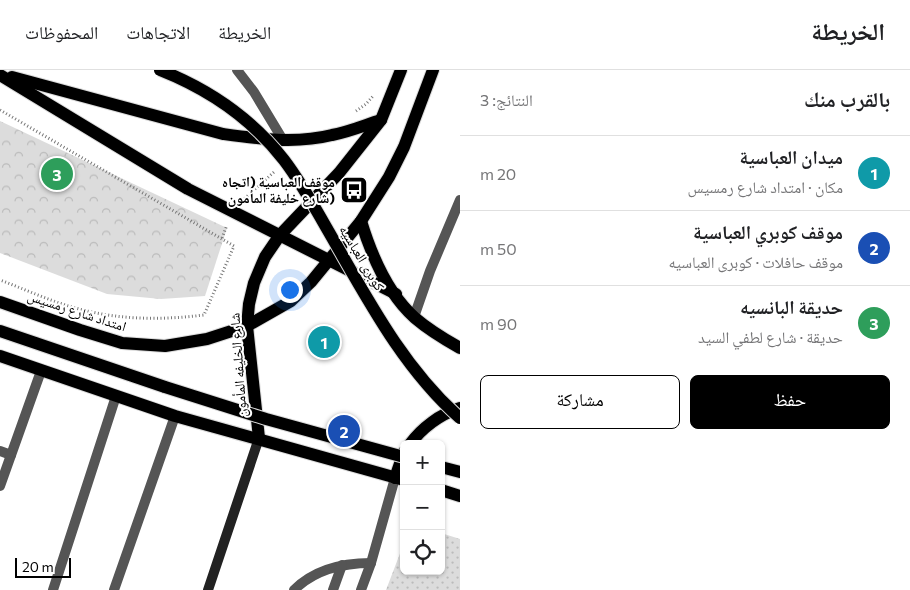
<!DOCTYPE html>
<html lang="ar">
<head>
<meta charset="utf-8">
<style>
	body { margin:0; font-family:Commissioner,"Noto Naskh Arabic",sans-serif; background:#f6f6f6; color:#202124; direction:rtl }
	.controls { position:absolute; right:15px; bottom:15px; display:grid; overflow:hidden; border-radius:8px; box-shadow:0 1px 4px #0004 }
	.controls button { width:45px; height:45px; display:grid; place-items:center; padding:0; border:0; border-bottom:1px solid #e0e0e0; background:#fff; color:#202124; font:25px sans-serif }
	.scale { position:absolute; left:15px; bottom:12px; width:56px; box-sizing:border-box; padding-left:5px; border:2px solid #000; border-top:0; font-size:14px; line-height:18px; white-space:nowrap; color:#000; -webkit-text-stroke:4px #fff; paint-order:stroke }
	.you { position:absolute; left:289px; top:219px; width:18px; height:18px; margin:-12px; border:4px solid #fff; border-radius:50%; background:#1a73e8; box-shadow:0 0 0 8px #1a73e833 }
	.badge { display:grid; place-items:center; width:32px; height:32px; border-radius:50%; background:#000; color:#fff; font-size:16px; font-weight:700 }
	.pin { position:absolute; translate:-50% -50%; border:2px solid #fff; box-shadow:0 1px 5px #0006 }
	.list { margin:0; padding:0; list-style:none }
	h2 { display:flex; justify-content:space-between; align-items:center; height:65px; margin:0; padding:0 20px; font-size:21px }
	h2 small { font-size:16px; font-weight:400; color:#757577 }
	.list li { display:grid; grid-template-columns:32px 1fr auto; gap:15px; align-items:center; box-sizing:border-box; height:75px; padding:0 20px; border-top:1px solid #e0e0e0 }
	.list b { display:block; font-size:19px; white-space:nowrap }
	.list p { margin:0; font-size:16px; white-space:nowrap; color:#757577 }
	.list em { font-size:16px; font-style:normal; color:#757577 }
	.actions { display:flex; gap:10px; padding:15px 20px }
	.actions a { flex:1; padding:11px 0; border:1px solid #000; border-radius:8px; text-align:center; font-size:18px; color:#000 }
	.actions .main { background:#000; color:#fff }
	.icon { flex:none; width:28px; height:28px; fill:none; stroke:currentColor; stroke-width:2; stroke-linecap:round; stroke-linejoin:round }
	.map { position:relative; flex:none; width:460px; height:520px; overflow:hidden; direction:ltr }
	header { display:flex; align-items:center; gap:30px; box-sizing:border-box; height:70px; padding:0 25px; background:#fff; border-bottom:1px solid #e0e0e0 }
	header strong { font-size:24px }
	nav { display:flex; gap:28px; margin-inline-start:auto; font-size:18px }
	main { display:flex }
	aside { flex:1; background:#fff }
	.map>svg:first-child { display:block }
</style>
</head>
<body>
<header>
<strong>الخريطة</strong>
<nav><a>الخريطة</a><a>الاتجاهات</a><a>المحفوظات</a></nav>
</header>
<main>
<aside>
<h2>بالقرب منك<small>النتائج: 3</small></h2>
<ul class="list">
<li><span class="badge" style="background:#0f9aa8">1</span><div><b>ميدان العباسية</b><p>مكان · امتداد شارع رمسيس</p></div><em>20 m</em></li>
<li><span class="badge" style="background:#1a4fb4">2</span><div><b>موقف كوبري العباسية</b><p>موقف حافلات · كوبرى العباسيه</p></div><em>50 m</em></li>
<li><span class="badge" style="background:#2e9e5b">3</span><div><b>حديقة البانسيه</b><p>حديقة · شارع لطفي السيد</p></div><em>90 m</em></li>
</ul>
<div class="actions"><a class="main">حفظ</a><a>مشاركة</a></div>
</aside>
<div class="map">
<svg width="460" height="520" viewBox="0 0 460 520">
	<defs>
		<pattern id="grass-dots" width="8" height="8" patternUnits="userSpaceOnUse" patternTransform="scale(1.25)"><rect width="8" height="8" fill="#dcdcdc"/><path d="M2 2h.1M6 6h.1" fill="none" stroke="#bbb" stroke-width="1.8" stroke-linecap="round"/></pattern>
		<pattern id="park-crowns" width="20" height="18" patternUnits="userSpaceOnUse" patternTransform="scale(1.25)"><rect width="20" height="18" fill="#dcdcdc"/><path d="M2 6a3 3 0 1 1 6 0M12 15a3 3 0 1 1 6 0" fill="none" stroke="#bbb"/></pattern>
	</defs>
	<rect width="100%" height="100%" fill="#fff"/>
	<!-- grass -->
	<path fill="url(#grass-dots)" d="M441,463L460,469V520H386L404,473V501H441Z"/>
	<!-- park -->
	<path fill="url(#park-crowns)" d="M0,51L227,158L205,226L161,229L107,224L0,183Z"/>
	<g fill="none" stroke-linecap="round" stroke-linejoin="round">
		<!-- primary casing -->
		<g stroke="#dbdbdb" stroke-width="14">
			<g id="primary">
				<path d="M0,5L188,119L396,224"/>
				<path d="M12,7L223,64C260,69 296,74 332,65C349,62 365,55 381,50"/>
				<path d="M361,151C371,184 388,224 415,248C429,260 444,269 460,278"/>
				<path d="M0,232L80,260L122,273L165,276L207,269L247,256L291,231L311,212L361,151L389,107L404,77L433,0"/>
				<path d="M0,261L165,317"/>
				<path d="M0,286L175,346L404,410"/>
				<path d="M259,368L247,256L249,234L254,213L265,187L280,165L339,103L381,50L401,0"/>
				<path d="M410,374C422,358 440,344 460,338"/>
				<path d="M441,397L460,402"/>
				<path d="M395,408L404,382"/>
				<path d="M441,420L460,426"/>
			</g>
		</g>
		<!-- path -->
		<g stroke="#777" stroke-width="3" stroke-dasharray="1 2.5" stroke-linecap="butt">
			<path d="M0,40L234,176L204,245C163,250 123,250 83,240C54,233 27,220 0,210"/>
			<path d="M356,41L366,34L374,25"/>
			<path d="M242,131L274,102"/>
			<path d="M222,168L227,155"/>
		</g>
		<!-- service -->
		<g stroke="#555" stroke-width="10">
			<path d="M237,0L254,22L283,70"/>
			<path d="M414,247L430,201L460,130"/>
			<path d="M294,520C314,500 343,493 371,493"/>
			<path d="M333,520L342,495"/>
			<path d="M361,520L371,493L395,408"/>
		</g>
		<!-- minor -->
		<g stroke="#555" stroke-width="10">
			<path d="M0,381L11,385"/>
			<path d="M0,416L41,301"/>
			<path d="M53,520L116,326"/>
			<path d="M114,520L175,346"/>
		</g>
		<!-- secondary -->
		<path stroke="#222" stroke-width="10" d="M208,520L259,368"/>
		<!-- primary -->
		<use href="#primary" stroke="#000" stroke-width="12"/>
		<!-- primary-bridge casing -->
		<g stroke="#dbdbdb" stroke-width="14" stroke-linecap="butt">
			<g id="primary-bridge">
				<path d="M160,0C208,19 252,49 284,90C300,111 313,134 326,157C365,224 401,296 460,348"/>
				<path d="M165,317L266,349L404,387"/>
			</g>
		</g>
		<!-- primary-bridge -->
		<use href="#primary-bridge" stroke="#000" stroke-width="12"/>
	</g>
	<!-- icons -->
	<defs>
		<g id="bus-square" transform="scale(1.4375)"><rect x="-9" y="-9" width="18" height="18" rx="4" fill="#000" stroke="#fff"/><path d="M-5-6H5V4H4V6H2V4H-2V6H-4V4H-5ZM-3.5-4V0h7V-4ZM-3.5 1.2v1.5H-2V1.2ZM2 1.2v1.5H3.5V1.2Z" fill="#fff"/></g>
	</defs>
	<g fill-rule="evenodd">
		<use href="#bus-square" x="354" y="120"/>
	</g>
	<g text-anchor="middle" stroke-width="4" stroke-linejoin="round" paint-order="stroke">
		<!-- poi labels -->
		<g font-size="14" font-weight="bold" fill="#000" stroke="#fff" text-anchor="end">
			<text x="335" y="117">موقف العباسية (اتجاه<tspan x="335" dy="16">شارع خليفة المأمون)</tspan></text>
		</g>
		<!-- street labels -->
		<g font-size="14" fill="#000" stroke="#fff">
			<text transform="translate(362 188) rotate(59)" y="5">كوبرى العباسيه</text>
			<text transform="translate(77 241) rotate(18)" y="5">امتداد شارع رمسيس</text>
			<text transform="translate(238 295) rotate(-94)" y="5">شارع الخليفه المأمون</text>
		</g>
	</g>
</svg>
<div class="controls">
<button>+</button>
<button>−</button>
<button><svg class="icon" aria-label="locate" viewBox="0 0 24 24"><circle cx="12" cy="12" r="6"/><path d="M12 2v4M12 18v4M2 12h4M18 12h4"/></svg></button>
</div>
<div class="scale">20 m</div>
<div class="you"></div>
<div class="pin badge" style="left:324px;top:272px;background:#0f9aa8">1</div>
<div class="pin badge" style="left:344px;top:361px;background:#1a4fb4">2</div>
<div class="pin badge" style="left:57px;top:104px;background:#2e9e5b">3</div>
</div>
</main>
</body>
</html>
